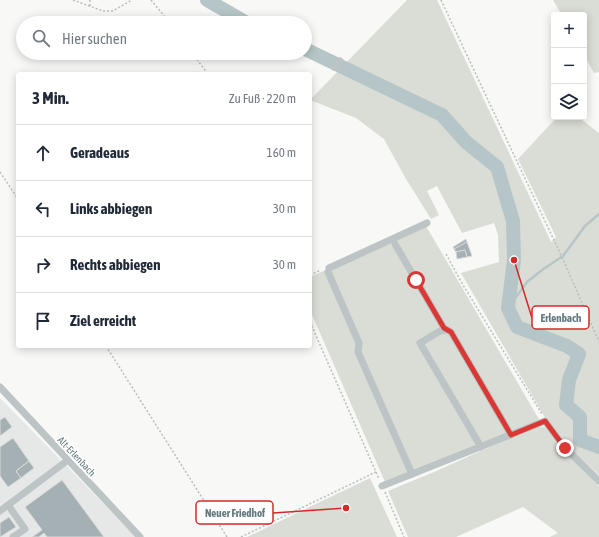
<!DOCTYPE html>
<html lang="de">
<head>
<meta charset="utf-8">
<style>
	body { margin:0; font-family:"Asap Condensed",sans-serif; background:#f2f2f3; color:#1f2937 }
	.controls { position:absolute; right:12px; top:12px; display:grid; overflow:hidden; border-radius:4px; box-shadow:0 2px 10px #0003 }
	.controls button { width:36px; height:36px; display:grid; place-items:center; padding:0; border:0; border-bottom:1px solid #e0e1e3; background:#fff; color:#1f2937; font:20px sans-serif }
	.stop { position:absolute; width:12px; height:12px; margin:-9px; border:3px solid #d93835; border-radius:50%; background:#fff }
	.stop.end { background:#d93835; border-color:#fff; box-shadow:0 1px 4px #0008 }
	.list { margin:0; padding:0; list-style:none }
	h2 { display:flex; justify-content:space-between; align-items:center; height:52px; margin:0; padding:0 16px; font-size:17px }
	h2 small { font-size:13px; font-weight:400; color:#747a83 }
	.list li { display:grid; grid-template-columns:26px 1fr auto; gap:12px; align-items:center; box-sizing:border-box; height:56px; padding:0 16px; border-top:1px solid #e0e1e3 }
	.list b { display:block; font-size:15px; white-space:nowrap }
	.list em { font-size:13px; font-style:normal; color:#747a83 }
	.icon { flex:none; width:22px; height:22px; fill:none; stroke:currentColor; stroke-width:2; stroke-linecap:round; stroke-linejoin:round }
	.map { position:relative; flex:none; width:599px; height:537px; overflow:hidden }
	.search { position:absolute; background:#fff; box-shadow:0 2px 10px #0003; left:16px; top:16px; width:296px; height:44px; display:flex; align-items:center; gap:10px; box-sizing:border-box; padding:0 14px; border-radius:22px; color:#747a83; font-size:15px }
	.panel { position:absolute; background:#fff; box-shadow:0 2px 10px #0003; left:16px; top:72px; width:296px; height:276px; border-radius:4px }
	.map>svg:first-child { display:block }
</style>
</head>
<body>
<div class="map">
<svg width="599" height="537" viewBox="0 0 599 537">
	<rect width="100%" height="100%" fill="#f8f8f6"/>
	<!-- built -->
	<path fill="#e6e8e7" d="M0,398L55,454L136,537H0Z"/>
	<!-- green -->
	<g fill="#d9ddd5">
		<path d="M407,0H437L551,242L556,237L518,159L557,117H578L599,133V475L568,447L547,421L461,273L499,262L498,235L494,223L462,233L437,186L427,191L439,215L431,219L406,179L384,139L356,118L310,100Z"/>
		<path d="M553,0H599V72L594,73L584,55V15H562Z"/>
		<path d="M426,226L540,421L385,482L310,310V277Z"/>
		<path d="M534,427H545L566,453L599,486V537H550L558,533L523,507L456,537H408L388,491L434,472Z"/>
		<path d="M370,478L397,537H247Z"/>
	</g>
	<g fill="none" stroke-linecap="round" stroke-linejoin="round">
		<!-- stream -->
		<path stroke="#b6c5c7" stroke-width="2.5" d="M508,308L527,282L542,270L563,256L585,226L599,214"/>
		<!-- river -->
		<g stroke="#b6c5c7" stroke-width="14">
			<path d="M207,0L247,23"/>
			<path d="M305,49L442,115L466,142L497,167L513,221L514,260L508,308L517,327L567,346L579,354L569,380L566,405L580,417V440L599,447"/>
		</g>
	</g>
	<!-- building -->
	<g fill="#a4b0b3" stroke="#dadad8">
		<path d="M466,239L467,242L454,249L453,247Z"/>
		<path d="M467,242L472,256L467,257L465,250L456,252L454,249Z"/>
		<path d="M465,250L467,257L457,259L456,252Z"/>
		<path d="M5,417L12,427L0,436V420Z"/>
		<path d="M13,438L29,461L16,471L21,478L8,487L0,476V447Z"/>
		<path d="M29,461L34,468L21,478L16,471Z"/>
		<path d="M62,480L104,537H47L44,533L39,537H32L42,530L25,507Z"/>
		<path d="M9,517L16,527L0,537V523Z"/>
	</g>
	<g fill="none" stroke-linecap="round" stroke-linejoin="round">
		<!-- path -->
		<g stroke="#b8bdbe" stroke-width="1.5" stroke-dasharray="2 2" stroke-linecap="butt">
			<path d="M73,0L103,11H113L132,0"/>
			<path d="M90,0V6"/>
			<path d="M151,0L170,23"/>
			<path d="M441,0L561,255L599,342"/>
			<path d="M192,53L208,74"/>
			<path d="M0,172L18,199"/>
			<path d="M446,254L463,285L542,414"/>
			<path d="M310,275L321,270"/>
			<path d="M310,322L379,479"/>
			<path d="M106,346L227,537"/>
			<path d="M385,492L404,537"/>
			<path d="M241,537L376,472"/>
		</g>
		<!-- minor -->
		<g stroke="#bdc4c5" stroke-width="7">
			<path d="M334,67L340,61"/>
			<path d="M395,244L444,328L451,332L511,435"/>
			<path d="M329,268L427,223"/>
			<path d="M328,272L359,343L358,352L412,474"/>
			<path d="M446,330L440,331L420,343L481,447"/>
			<path d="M0,387L140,537"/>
			<path d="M382,486L545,421L565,448L599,481"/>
			<path d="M8,505L25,529L13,537"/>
			<path d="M0,511L68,460"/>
		</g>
	</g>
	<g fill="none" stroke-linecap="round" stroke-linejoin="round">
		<!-- route -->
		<path stroke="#d93835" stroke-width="5" d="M416,280L444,328L451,332L511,435L545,421L565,448"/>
	</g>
	<g text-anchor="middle" stroke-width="4" stroke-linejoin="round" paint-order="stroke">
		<!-- street labels -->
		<g font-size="10" fill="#657a7f" stroke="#fff">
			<text transform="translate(77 456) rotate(47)" y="4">Alt-Erlenbach</text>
		</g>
	</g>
	<!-- callouts -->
	<path fill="none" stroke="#d62828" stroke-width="1.5" d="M514 260L532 318M346 508L273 513"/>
	<g fill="#d62828" stroke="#fff" stroke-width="1.5">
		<circle cx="514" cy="260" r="4"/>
		<circle cx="346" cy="508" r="4"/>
	</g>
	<g fill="#fff" stroke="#d62828" stroke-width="1.5">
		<rect x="532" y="306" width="57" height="23" rx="4"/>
		<rect x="196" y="501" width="77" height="23" rx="4"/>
	</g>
	<g font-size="11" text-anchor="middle" font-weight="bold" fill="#657a7f">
		<text x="561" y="322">Erlenbach</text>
		<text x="235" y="517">Neuer Friedhof</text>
	</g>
</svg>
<div class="controls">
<button>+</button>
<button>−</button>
<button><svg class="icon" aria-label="layers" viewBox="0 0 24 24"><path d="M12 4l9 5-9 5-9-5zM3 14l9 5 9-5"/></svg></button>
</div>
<div class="stop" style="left:416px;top:280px"></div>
<div class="stop end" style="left:565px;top:448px"></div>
<div class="search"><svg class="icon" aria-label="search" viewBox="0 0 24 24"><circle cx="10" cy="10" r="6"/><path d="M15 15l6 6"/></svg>Hier suchen</div>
<section class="panel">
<h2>3 Min.<small>Zu Fuß · 220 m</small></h2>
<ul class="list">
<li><svg class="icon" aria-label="ahead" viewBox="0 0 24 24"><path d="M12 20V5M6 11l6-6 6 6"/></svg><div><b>Geradeaus</b></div><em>160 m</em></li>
<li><svg class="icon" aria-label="left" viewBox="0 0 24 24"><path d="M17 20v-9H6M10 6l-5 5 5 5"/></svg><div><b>Links abbiegen</b></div><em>30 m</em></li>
<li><svg class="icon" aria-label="right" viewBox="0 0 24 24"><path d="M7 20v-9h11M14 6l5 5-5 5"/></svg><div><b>Rechts abbiegen</b></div><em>30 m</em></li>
<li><svg class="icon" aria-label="arrive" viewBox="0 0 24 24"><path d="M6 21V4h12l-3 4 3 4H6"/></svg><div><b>Ziel erreicht</b></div></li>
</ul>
</section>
</div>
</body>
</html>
